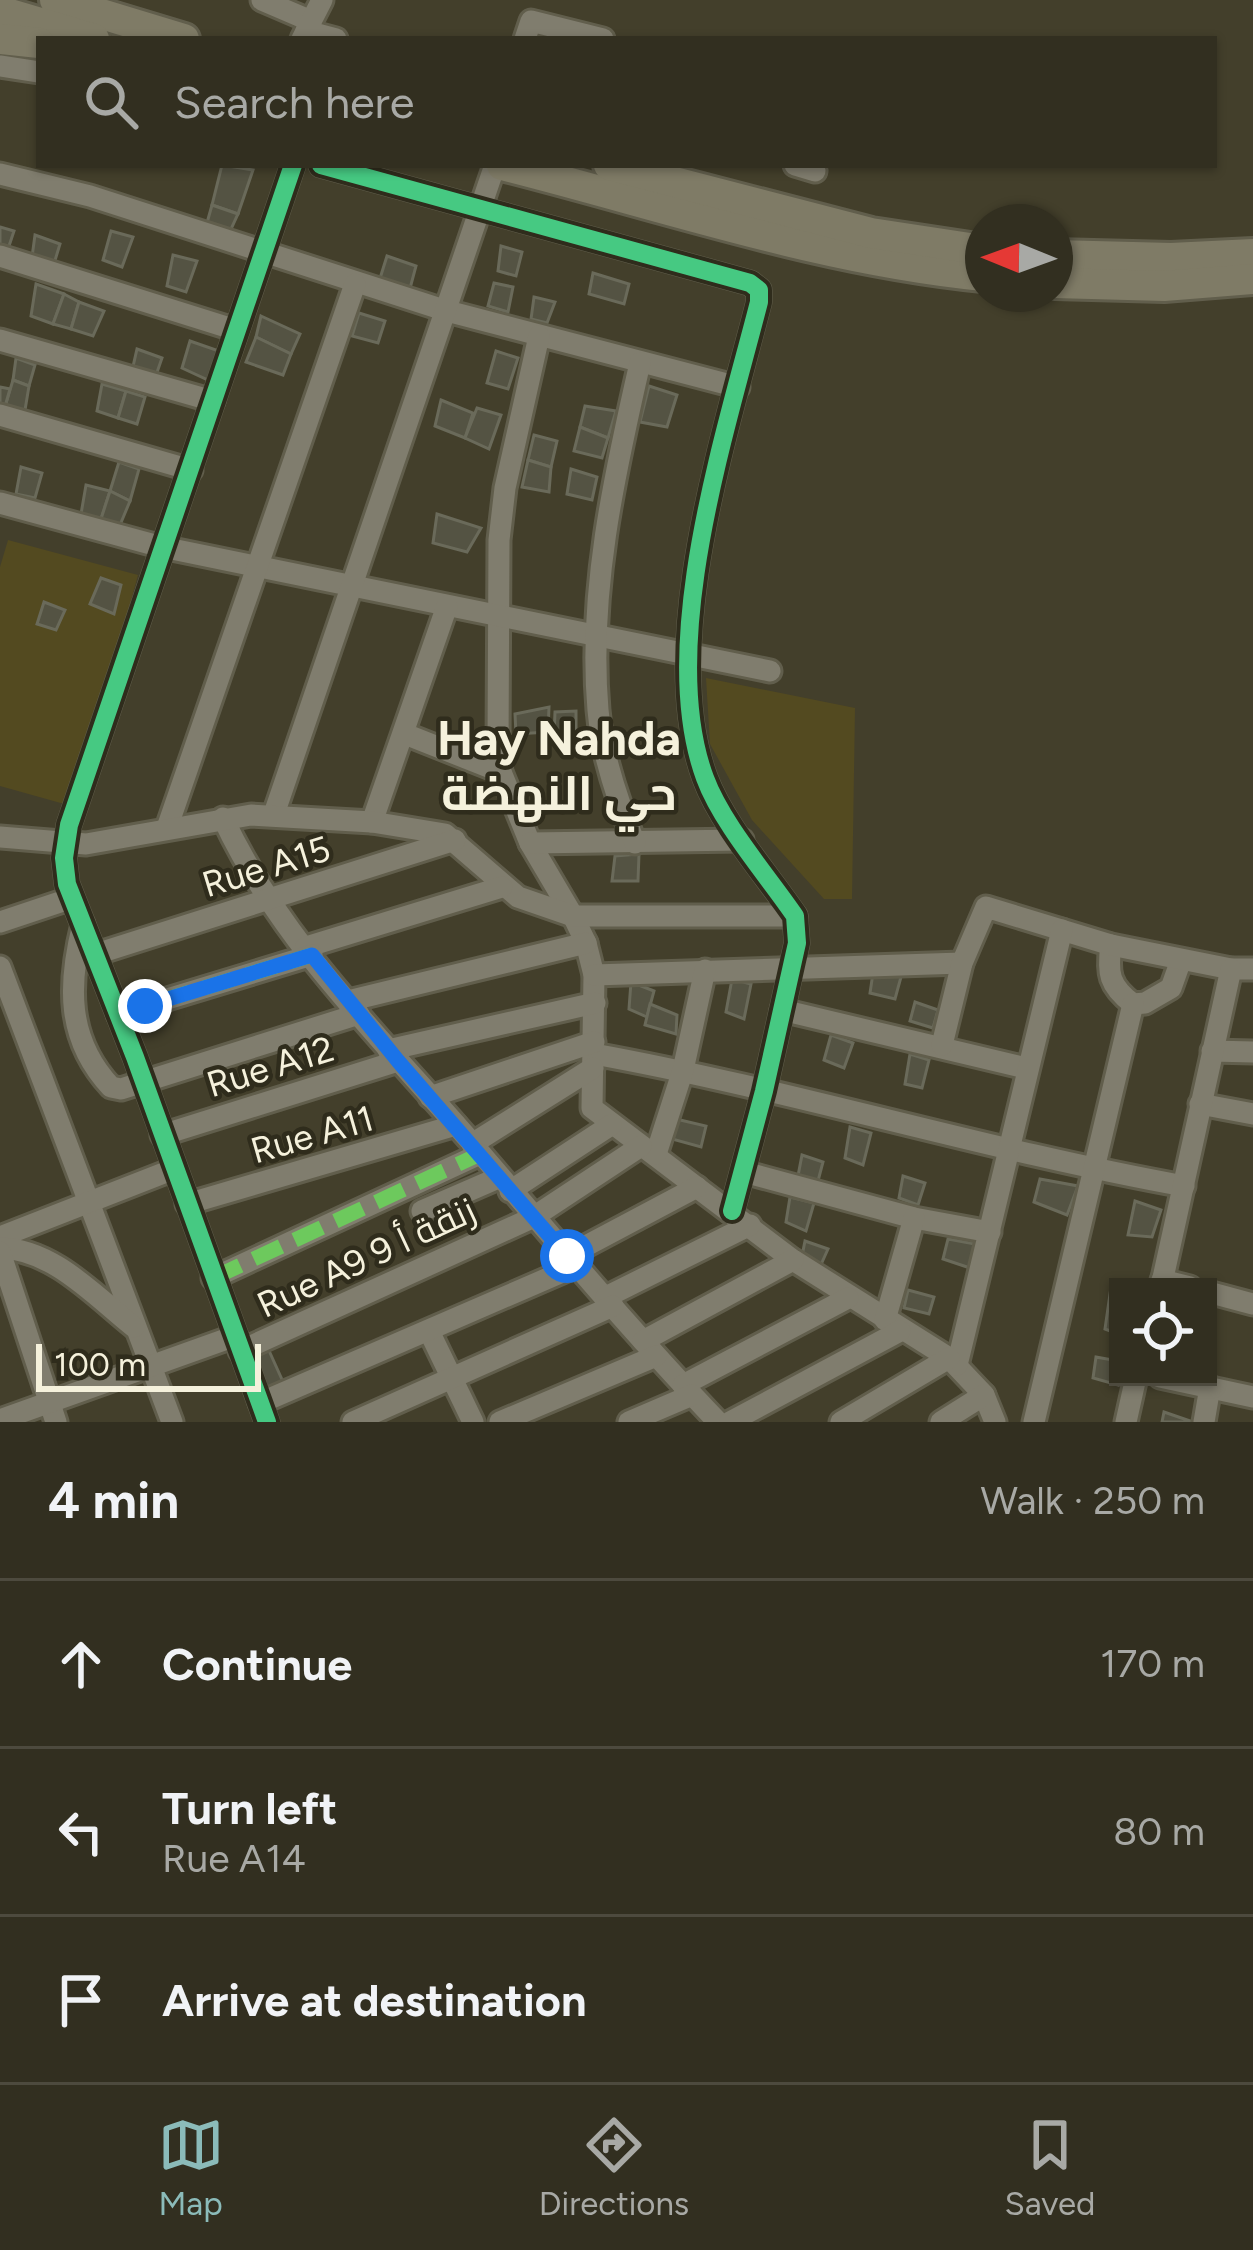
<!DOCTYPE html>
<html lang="en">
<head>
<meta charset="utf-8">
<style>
	body { margin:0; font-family:Figtree,Cairo,sans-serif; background:#3a3729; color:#f1f3f6 }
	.controls { position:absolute; right:36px; bottom:36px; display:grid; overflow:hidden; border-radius:0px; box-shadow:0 3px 9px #0004 }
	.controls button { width:108px; height:108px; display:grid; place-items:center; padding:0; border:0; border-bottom:3px solid #4d4a3e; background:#322f20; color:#f1f3f6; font:60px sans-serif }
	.compass { position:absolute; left:965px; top:204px; width:108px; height:108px; border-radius:50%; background:#322f20; box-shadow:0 3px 9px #0004; rotate:271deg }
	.scale { position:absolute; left:36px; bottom:30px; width:225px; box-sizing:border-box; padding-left:12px; border:6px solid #f5f1dc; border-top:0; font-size:33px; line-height:42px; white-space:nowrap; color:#f5f1dc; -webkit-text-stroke:9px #2f2c1c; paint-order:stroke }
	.stop { position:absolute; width:36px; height:36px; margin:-27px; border:9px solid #1a73e8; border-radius:50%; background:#fff }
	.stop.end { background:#1a73e8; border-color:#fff; box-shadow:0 3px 12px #0008 }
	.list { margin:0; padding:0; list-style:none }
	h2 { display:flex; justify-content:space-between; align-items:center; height:156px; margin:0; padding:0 48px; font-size:51px }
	h2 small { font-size:39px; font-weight:400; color:#a8a9a5 }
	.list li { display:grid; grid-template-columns:78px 1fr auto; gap:36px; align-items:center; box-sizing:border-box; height:168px; padding:0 48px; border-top:3px solid #4d4a3e }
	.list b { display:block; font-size:45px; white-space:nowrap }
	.list p { margin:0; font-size:39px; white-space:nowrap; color:#a8a9a5 }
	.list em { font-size:39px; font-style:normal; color:#a8a9a5 }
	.icon { flex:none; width:66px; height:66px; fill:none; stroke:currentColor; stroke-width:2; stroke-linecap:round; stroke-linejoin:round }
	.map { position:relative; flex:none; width:1253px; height:1422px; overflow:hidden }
	.search { position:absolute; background:#322f20; box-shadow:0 3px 9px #0004; left:36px; right:36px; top:36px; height:132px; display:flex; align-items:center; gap:30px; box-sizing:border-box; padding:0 42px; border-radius:0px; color:#a8a9a5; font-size:45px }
	.sheet { height:660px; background:#322f20 }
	nav { display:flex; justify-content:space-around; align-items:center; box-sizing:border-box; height:168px; border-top:3px solid #4d4a3e; background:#322f20; font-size:33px; color:#a8a9a5 }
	nav a { display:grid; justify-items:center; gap:6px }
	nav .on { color:#8bbbb9 }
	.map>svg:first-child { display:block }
</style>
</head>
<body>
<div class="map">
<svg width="1253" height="1422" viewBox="0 0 1253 1422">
	<rect width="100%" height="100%" fill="#433f2b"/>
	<!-- built -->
	<g fill="#534a20">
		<path d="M8,540L138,575L75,807L0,786V567Z"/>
		<path d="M706,678L855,708L852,899H824L752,820L710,744Z"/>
	</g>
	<!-- building -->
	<g fill="#545343" stroke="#6a6a5a" stroke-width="3">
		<path d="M222,165L253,170L238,214L212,205Z"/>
		<path d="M212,205L238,214L226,240L205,230Z"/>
		<path d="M0,227L14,231L7,252L0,249Z"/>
		<path d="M111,231L133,237L122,267L103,260Z"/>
		<path d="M35,235L60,244L53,267L32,257Z"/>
		<path d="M501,246L522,252L516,276L498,271Z"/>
		<path d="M173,255L197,261L186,292L167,286Z"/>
		<path d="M387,256L416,266L408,296L377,288Z"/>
		<path d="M593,273L629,284L624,304L589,294Z"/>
		<path d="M494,283L513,287L508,312L488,306Z"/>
		<path d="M36,284L64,294L53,324L31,316Z"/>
		<path d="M64,294L79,302L71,329L53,324Z"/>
		<path d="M534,297L555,302L547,323L531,319Z"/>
		<path d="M79,302L104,311L93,336L71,329Z"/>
		<path d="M359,313L385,321L378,343L352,336Z"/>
		<path d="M261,316L300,334L291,354L256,337Z"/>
		<path d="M256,337L291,354L283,375L246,362Z"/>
		<path d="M190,341L222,352L208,380L182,368Z"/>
		<path d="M137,349L162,358L154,381L132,371Z"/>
		<path d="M496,351L518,358L508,389L487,383Z"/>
		<path d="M16,358L35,365L29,386L13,380Z"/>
		<path d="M13,380L29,386L24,416L4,410Z"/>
		<path d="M102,384L126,391L118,418L97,411Z"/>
		<path d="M649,386L677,395L667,427L640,422Z"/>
		<path d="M0,387L10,389L4,410L0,409Z"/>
		<path d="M126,391L145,397L137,424L118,418Z"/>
		<path d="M441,400L473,413L465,438L435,426Z"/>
		<path d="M585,406L616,411L608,438L580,427Z"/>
		<path d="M477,408L501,415L489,449L465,438Z"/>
		<path d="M580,427L608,438L602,458L574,451Z"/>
		<path d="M534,435L557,441L551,467L528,460Z"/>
		<path d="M528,460L551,467L549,492L522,487Z"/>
		<path d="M119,462L139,469L130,501L110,491Z"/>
		<path d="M21,467L42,473L35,498L16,494Z"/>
		<path d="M571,469L597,477L592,500L567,494Z"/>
		<path d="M86,485L110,491L101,519L81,514Z"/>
		<path d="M110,491L130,501L120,525L101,519Z"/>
		<path d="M437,514L481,528L467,552L433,543Z"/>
		<path d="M101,578L121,585L114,614L90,604Z"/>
		<path d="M44,602L65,610L56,630L37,624Z"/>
		<path d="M549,707L548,732L516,734L515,714Z"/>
		<path d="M576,711V736H554L555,712Z"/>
		<path d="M639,854L638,881H612L615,856Z"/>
		<path d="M873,973L901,977L895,999L870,993Z"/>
		<path d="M732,979L751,984L744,1019L726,1012Z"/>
		<path d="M631,982L654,991L647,1017L629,1009Z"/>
		<path d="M915,1002L938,1010L933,1028L910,1021Z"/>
		<path d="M650,1004L677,1015L676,1034L645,1025Z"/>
		<path d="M831,1035L853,1043L844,1068L824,1060Z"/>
		<path d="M910,1054L929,1060L922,1088L905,1084Z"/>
		<path d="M676,1119L706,1126L701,1147L672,1139Z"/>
		<path d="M850,1127L871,1133L863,1165L845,1158Z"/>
		<path d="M802,1155L823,1162L818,1181L798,1176Z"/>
		<path d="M903,1176L925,1183L918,1205L899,1198Z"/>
		<path d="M1040,1179L1078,1186L1067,1215L1034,1202Z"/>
		<path d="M790,1197L814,1203L806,1231L786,1222Z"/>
		<path d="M1135,1201L1161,1210L1152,1237L1128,1235Z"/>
		<path d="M948,1239L975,1244L970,1268L943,1259Z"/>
		<path d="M805,1241L828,1249L819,1269L802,1256Z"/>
		<path d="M1111,1287L1118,1288V1334L1105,1329Z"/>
		<path d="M908,1290L934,1297L929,1314L904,1308Z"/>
		<path d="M266,1344L284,1384L266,1392L249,1351Z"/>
		<path d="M1096,1357L1118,1361V1385L1093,1378Z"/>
		<path d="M1164,1412L1190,1421L1189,1422H1162Z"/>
	</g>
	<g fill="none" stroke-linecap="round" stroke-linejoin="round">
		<!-- minor casing -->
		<g stroke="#615e4c" stroke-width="27">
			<g id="minor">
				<path d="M262,0L311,21"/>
				<path d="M306,31L336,39"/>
				<path d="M302,39L322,0"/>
				<path d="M525,39L531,21L603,39"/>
				<path d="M0,66L39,72"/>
				<path d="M321,165L750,283L759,290V302C725,435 656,646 705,778C722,824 767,875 795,916L797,943L764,1091L732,1211"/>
				<path d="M795,165L815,171"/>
				<path d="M0,174L90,196L447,311L738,387"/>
				<path d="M0,256L236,330"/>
				<path d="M539,336L505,488L499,540L498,748L501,772L530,843L573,916L586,943L594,975L592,1108L793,1260L949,1358L984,1395L995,1422"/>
				<path d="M0,340L213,401"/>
				<path d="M0,415L191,470"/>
				<path d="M0,503L162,547L770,671"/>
				<path d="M405,734L501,772"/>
				<path d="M274,814L495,165"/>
				<path d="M223,818C280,941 383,1040 471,1142C552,1237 632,1332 718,1422"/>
				<path d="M372,822L447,606"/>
				<path d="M167,828L355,284"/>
				<path d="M0,837L86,844L251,815L372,822L445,834L518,897L573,916H795"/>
				<path d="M530,843L742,840"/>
				<path d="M635,843C618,802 602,756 598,710C588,593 614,476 640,363"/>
				<path d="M0,922L72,898"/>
				<path d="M83,924C68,984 66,1039 111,1087L121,1089L359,1014"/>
				<path d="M1111,945C1107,973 1109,986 1133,1004L1145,1003L1171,988L1181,960"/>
				<path d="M306,947L502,887"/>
				<path d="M96,954L455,840"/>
				<path d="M0,967L172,1422"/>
				<path d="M594,975L962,963"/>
				<path d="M348,1001L586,943"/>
				<path d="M782,1010L1026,1068"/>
				<path d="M118,1014L312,955"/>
				<path d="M942,1045L962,963L986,907L1111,945L1231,969H1253"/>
				<path d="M388,1050L595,1003"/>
				<path d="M1212,1051L1253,1052"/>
				<path d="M594,1054C792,1090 985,1150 1184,1186"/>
				<path d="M430,1097L594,1042"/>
				<path d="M1200,1104L1253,1114"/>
				<path d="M162,1135L398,1061"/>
				<path d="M472,1144L593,1068"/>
				<path d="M656,1154L683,1070L705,970"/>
				<path d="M744,1172L914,1218L990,1232"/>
				<path d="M510,1191L611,1125"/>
				<path d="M187,1204L456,1125"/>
				<path d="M422,1211L498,1178"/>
				<path d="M0,1237L174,1169"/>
				<path d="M0,1248C53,1249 95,1296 134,1327"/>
				<path d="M0,1252L56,1422"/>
				<path d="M567,1256L697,1187"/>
				<path d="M213,1278L480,1154"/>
				<path d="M1162,1280L1190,1287"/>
				<path d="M1161,1287L1231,969"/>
				<path d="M1208,1292L1253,1304"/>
				<path d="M606,1297L750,1225"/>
				<path d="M885,1320L914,1218"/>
				<path d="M429,1331L473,1422"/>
				<path d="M643,1341L793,1260"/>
				<path d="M240,1351L532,1218L641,1146"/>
				<path d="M957,1365L1062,930"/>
				<path d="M1160,1377L1253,1397"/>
				<path d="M683,1385L848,1298"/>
				<path d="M260,1403L576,1266"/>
				<path d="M0,1420L235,1336"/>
				<path d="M267,1422L135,1057L67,884L64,858L69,825L293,165"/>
				<path d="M353,1422L613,1306"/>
				<path d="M500,1422L656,1356"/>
				<path d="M629,1422L692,1395"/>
				<path d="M730,1422L900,1331"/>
				<path d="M841,1422L949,1358"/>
				<path d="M941,1422L984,1395"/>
				<path d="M1034,1422L1133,1004"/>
				<path d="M1126,1422L1136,1377"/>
				<path d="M1204,1422L1210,1387"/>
			</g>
		</g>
		<!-- highway casing -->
		<g stroke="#615e4c" stroke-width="36">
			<g id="highway">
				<path d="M55,0L184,39"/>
				<path d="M0,11L94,39"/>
				<path d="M0,39L39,43"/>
				<path d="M502,165C661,205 819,260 983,276"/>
				<path d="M609,165L871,233L983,250"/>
				<path d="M1055,255L1171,258L1253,254"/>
				<path d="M1055,283L1164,286L1253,279"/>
			</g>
		</g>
		<!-- minor -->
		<use href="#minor" stroke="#807d6e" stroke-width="21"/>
		<!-- highway -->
		<use href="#highway" stroke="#7f7b66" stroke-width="30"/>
		<!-- quiet -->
		<g stroke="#6dc95d" stroke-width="15" stroke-dasharray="30 15" stroke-linecap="butt">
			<path d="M118,1014L312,955"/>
			<path d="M213,1278L480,1154"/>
		</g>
		<!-- cycleway casing -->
		<g stroke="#2f2c1c" stroke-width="26">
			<g id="cycleway">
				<path d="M321,165L750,283L759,290V302C725,435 656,646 705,778C722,824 767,875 795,916L797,943L764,1091L732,1211"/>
				<path d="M267,1422L135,1057L67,884L64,858L69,825L293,165"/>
			</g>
		</g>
		<!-- cycleway -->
		<use href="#cycleway" stroke="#46c982" stroke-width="18"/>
	</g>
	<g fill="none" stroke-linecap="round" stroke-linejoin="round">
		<!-- route -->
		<path stroke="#1a73e8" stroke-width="15" d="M145,1006L312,955L398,1061L567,1256"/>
	</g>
	<g text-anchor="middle" stroke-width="9" stroke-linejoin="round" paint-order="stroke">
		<!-- street labels -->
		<g font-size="36" fill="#f5f1dc" stroke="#2f2c1c">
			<text transform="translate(266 866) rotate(-17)" y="13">Rue A15</text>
			<text transform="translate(270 1066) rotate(-17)" y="13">Rue A12</text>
			<text transform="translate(312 1134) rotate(-16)" y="13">Rue A11</text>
			<text transform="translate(366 1257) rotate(-25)" y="13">Rue A9 زنقة أ 9</text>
		</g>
		<!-- district labels -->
		<g font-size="48" font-weight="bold" fill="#f5f1dc" stroke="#2f2c1c">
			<text x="559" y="755">Hay Nahda<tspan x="559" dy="55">حي النهضة</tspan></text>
		</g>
	</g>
</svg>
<div class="controls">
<button><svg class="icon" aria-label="locate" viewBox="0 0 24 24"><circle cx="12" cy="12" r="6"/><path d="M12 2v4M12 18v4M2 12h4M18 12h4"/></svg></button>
</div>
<svg class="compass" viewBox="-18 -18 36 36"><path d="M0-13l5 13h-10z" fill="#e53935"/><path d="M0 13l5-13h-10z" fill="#a8a9a5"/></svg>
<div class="scale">100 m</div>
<div class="stop" style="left:567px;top:1256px"></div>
<div class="stop end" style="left:145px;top:1006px"></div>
<div class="search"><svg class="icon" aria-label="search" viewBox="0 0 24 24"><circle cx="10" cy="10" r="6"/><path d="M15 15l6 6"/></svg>Search here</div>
</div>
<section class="sheet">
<h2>4 min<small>Walk · 250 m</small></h2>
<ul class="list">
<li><svg class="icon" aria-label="ahead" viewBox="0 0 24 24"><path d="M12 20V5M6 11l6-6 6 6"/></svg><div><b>Continue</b></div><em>170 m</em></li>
<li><svg class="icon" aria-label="left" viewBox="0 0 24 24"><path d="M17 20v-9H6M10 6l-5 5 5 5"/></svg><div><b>Turn left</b><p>Rue A14</p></div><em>80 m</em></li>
<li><svg class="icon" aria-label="arrive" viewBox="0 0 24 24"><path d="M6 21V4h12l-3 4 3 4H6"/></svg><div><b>Arrive at destination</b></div></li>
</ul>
</section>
<nav>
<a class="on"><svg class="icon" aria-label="map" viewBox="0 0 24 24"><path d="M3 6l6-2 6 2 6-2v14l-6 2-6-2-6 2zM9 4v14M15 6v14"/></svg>Map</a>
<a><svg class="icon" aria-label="directions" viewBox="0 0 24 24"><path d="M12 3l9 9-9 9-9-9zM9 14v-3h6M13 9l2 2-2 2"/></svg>Directions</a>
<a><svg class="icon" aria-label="saved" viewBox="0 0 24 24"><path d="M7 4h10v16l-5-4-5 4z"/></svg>Saved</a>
</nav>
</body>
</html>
